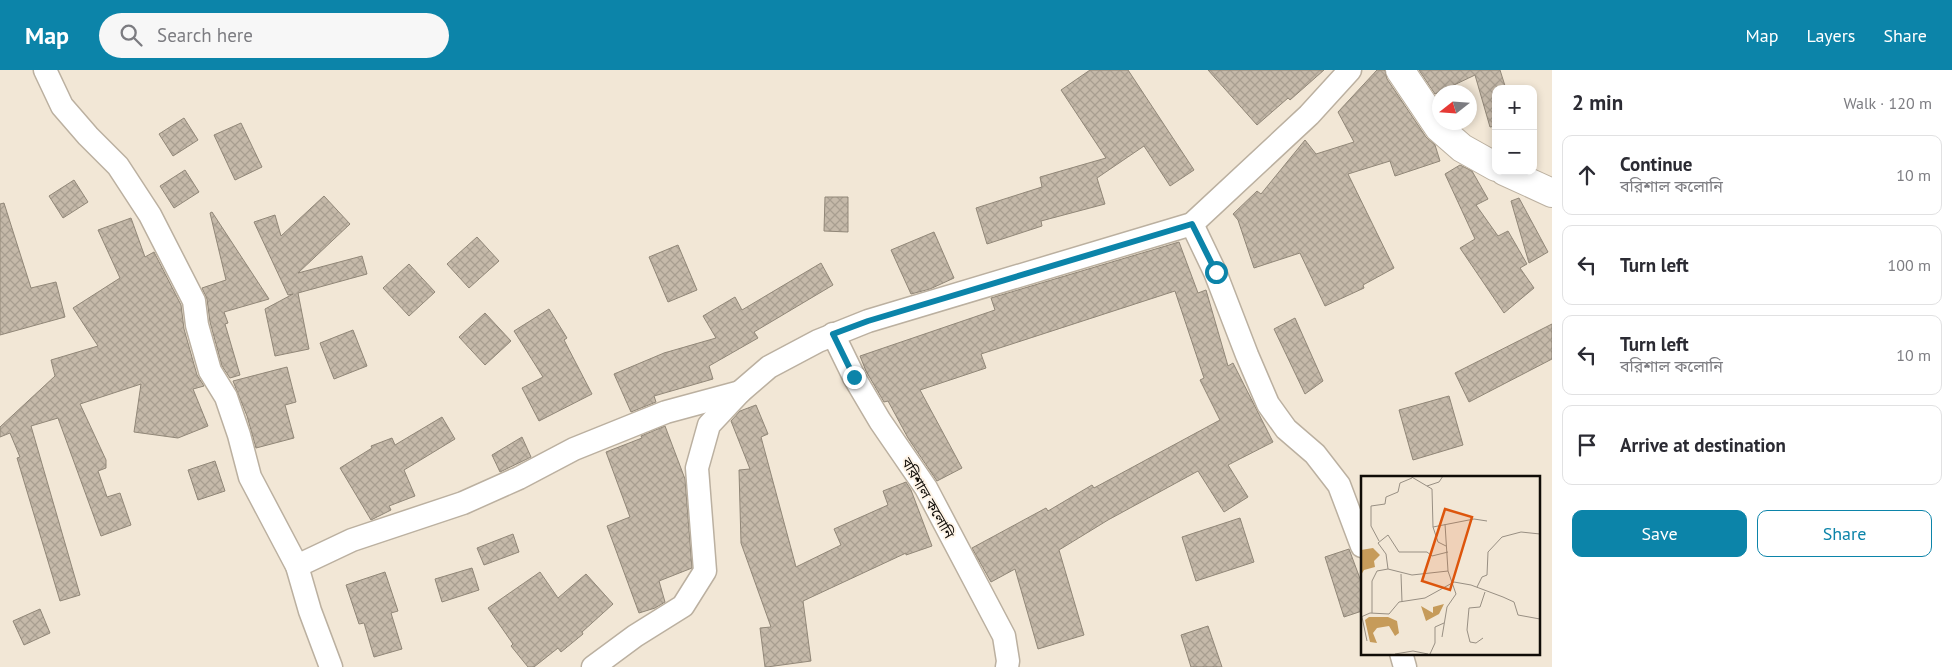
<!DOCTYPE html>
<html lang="en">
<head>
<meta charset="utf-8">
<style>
	body { margin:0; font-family:"PT Sans","Noto Sans Bengali",sans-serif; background:#f7f7f7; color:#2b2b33 }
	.controls { position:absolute; right:15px; top:15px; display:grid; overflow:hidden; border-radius:10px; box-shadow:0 2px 8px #0003 }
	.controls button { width:45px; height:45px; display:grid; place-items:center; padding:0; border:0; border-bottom:1px solid #e1e1e2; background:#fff; color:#2b2b33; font:25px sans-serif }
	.compass { position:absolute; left:1432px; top:15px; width:45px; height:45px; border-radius:50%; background:#fff; box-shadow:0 2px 8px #0003; rotate:253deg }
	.stop { position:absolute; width:15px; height:15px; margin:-11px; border:4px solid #0c84a9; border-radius:50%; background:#fff }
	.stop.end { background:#0c84a9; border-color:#fff; box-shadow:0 1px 5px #0008 }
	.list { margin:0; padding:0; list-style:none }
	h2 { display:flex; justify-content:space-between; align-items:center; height:65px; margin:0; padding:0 20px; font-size:21px }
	h2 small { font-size:16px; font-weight:400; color:#7c7c81 }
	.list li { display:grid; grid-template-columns:32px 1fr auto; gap:15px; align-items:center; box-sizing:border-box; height:80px; margin:0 10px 10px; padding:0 10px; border:1px solid #e1e1e2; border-radius:10px }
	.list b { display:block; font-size:19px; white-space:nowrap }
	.list p { margin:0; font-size:16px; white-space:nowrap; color:#7c7c81 }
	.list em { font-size:16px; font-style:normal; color:#7c7c81 }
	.actions { display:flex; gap:10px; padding:15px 20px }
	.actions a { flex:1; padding:11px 0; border:1px solid #0c84a9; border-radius:10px; text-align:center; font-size:18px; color:#0c84a9 }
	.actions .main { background:#0c84a9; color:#fff }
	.icon { flex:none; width:28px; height:28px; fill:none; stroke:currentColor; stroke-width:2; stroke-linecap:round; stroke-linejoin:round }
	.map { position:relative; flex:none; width:1552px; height:597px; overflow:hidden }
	header { display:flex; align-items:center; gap:30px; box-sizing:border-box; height:70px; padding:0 25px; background:#0c84a9; color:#fff }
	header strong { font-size:24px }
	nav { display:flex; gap:28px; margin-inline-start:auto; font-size:18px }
	.search { width:350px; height:45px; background:#f7f7f7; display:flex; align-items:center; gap:12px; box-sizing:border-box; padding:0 18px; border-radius:28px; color:#7c7c81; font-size:19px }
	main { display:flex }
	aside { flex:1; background:#fff }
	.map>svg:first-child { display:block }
</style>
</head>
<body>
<header>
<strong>Map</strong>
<div class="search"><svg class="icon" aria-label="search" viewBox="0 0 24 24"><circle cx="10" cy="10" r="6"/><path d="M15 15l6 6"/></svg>Search here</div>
<nav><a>Map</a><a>Layers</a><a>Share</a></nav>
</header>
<main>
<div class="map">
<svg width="1552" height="597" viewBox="0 0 1552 597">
	<defs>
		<pattern id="building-cross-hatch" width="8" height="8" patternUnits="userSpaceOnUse" patternTransform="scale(1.25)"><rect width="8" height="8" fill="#c5b9a9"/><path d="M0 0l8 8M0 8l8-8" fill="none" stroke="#a89e90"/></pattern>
	</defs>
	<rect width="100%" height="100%" fill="#f2e7d6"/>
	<!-- building -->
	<g fill="url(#building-cross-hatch)" stroke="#918778">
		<path d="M1090,0H1128L1194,100L1170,116L1144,76L1097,108L1105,134L1041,151L1042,156L987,174L976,138L1042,117L1040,107L1106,88L1061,20Z"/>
		<path d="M1208,0H1324L1290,30L1288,28L1257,55Z"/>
		<path d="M1377,0H1385L1387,9L1426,67L1435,75L1440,91L1395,106L1390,91L1348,104L1394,198L1363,215L1364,218L1325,236L1300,183L1254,198L1238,150L1233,144L1257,121L1261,124L1305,70L1316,84L1354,72L1338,42Z"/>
		<path d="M1419,0H1500L1506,19H1496V56L1490,57L1475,5L1435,24Z"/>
		<path d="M184,48L198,70L173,86L159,64Z"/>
		<path d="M241,53L262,97L235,110L214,65Z"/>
		<path d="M1460,95L1472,101L1488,129L1476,135L1498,166L1508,161L1527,194L1520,198L1534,218L1504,243L1460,178L1475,169L1445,104Z"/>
		<path d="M185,100L199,122L174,138L160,116Z"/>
		<path d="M74,110L88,132L63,148L49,126Z"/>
		<path d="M324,126L350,154L298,203L362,186L367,204L298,223L309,279L275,286L265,239L293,224L288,225L254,152L275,145L281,166Z"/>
		<path d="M825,127H848V162L824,161Z"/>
		<path d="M1519,128L1548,182L1529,193L1511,131Z"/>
		<path d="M4,133L31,218L56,212L65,247L0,265V134Z"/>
		<path d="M212,142L269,229L224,242L228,253L225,254L240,305L230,308L222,296L210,252L207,229L202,218L226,210L210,143Z"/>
		<path d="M131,148L145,187L154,182L181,235L184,259L197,305L204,316L193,319L208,356L178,368L134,362L141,314L80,334L106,390V398L98,401L107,427L120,423L131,455L101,466L58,348L31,356L80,525L60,531L17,388L20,387L10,363L0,367V357L55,306L51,290L98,276L73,238L120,208L98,160Z"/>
		<path d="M934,162L954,208L930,219L911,224L891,180Z"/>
		<path d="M477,167L499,191L469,218L447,194Z"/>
		<path d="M1179,172L1198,223L1206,220L1228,296L1233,293L1273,372L1228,395L1248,427L1224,442L1198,401L1108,450L1059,480L1084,565L1038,579L1015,499L991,512L972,478L1046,438L1048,441L1092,415L1094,418L1220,350L1200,310L1204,308L1175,221L981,284L986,298L920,320L962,398L937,411L908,368L888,331L884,332L866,301L860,286L995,240L991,228Z"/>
		<path d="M678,175L697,220L668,232L649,187Z"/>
		<path d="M821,193L833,215L754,262L758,268L709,296L713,309L654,326L656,332L631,342L614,304L664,283L716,268L703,246L735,227L742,240Z"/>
		<path d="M409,194L435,222L409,246L383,218Z"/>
		<path d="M549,239L567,268L564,270L592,324L539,351L522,318L543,307L514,261Z"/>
		<path d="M485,243L511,271L485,295L459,267Z"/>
		<path d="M1295,248L1323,311L1305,324L1274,259Z"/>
		<path d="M1552,254V289L1469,332L1455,303Z"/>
		<path d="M353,260L367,296L334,309L320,273Z"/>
		<path d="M287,297L296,332L285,335L294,368L256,378L247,346L233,311Z"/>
		<path d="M1449,326L1463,375L1413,390L1399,340Z"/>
		<path d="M756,335L768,364L761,367L796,497L841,475L834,459L888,435L883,421L906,412L911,420L932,476L906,485V483L803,531L811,591L767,597H765L760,558L771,557L741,473L739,400L750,399L731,351L740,341Z"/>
		<path d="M442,347L455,369L404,400L415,426L389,436L391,440L371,450L340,398L372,378L371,376L392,368L395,375Z"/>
		<path d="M665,356L685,409L692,498L659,511L665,532L655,538L639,543L607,456L630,447L606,382L642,368L641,366Z"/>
		<path d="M522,367L531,387L500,402L492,385Z"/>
		<path d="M215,391L225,421L198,430L188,400Z"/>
		<path d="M1240,448L1254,492L1196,511L1182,467Z"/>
		<path d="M513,464L519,482L484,495L477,478Z"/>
		<path d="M1349,479L1362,514V541L1344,547L1325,487Z"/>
		<path d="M472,498L479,520L442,532L435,509Z"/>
		<path d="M385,502L398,541L391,543L402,579L374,587L364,553L359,554L346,515Z"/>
		<path d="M540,502L558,528L586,504L613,534L582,562L583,564L561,582L558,578L534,597H528L511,576L513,574L488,538Z"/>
		<path d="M40,539L50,563L24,575L13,551Z"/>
		<path d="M1208,556L1222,597H1191L1181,565Z"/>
	</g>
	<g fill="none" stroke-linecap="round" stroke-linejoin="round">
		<!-- minor casing -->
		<g stroke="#bbb0a0" stroke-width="25">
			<g id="minor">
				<path d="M45,0L62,36L88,66L118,96L150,145L194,231L197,255L210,301L226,327L239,365L250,407L297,496L310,541L331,597"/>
				<path d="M1192,154L1215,202L1247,285L1268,334L1286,359L1315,384L1339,415L1362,476"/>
				<path d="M833,264L854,307L880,351L926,418L1004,566L1008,591L1007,597"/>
				<path d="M297,496L352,470L463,433L519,408L574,379L666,342L740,322"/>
				<path d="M1401,583L1405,597"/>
				<path d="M593,597L635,566L683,536L705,501L697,398L709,355L740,322L769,297L818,271L868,251L1192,154L1309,45L1350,0"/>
			</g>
		</g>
		<!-- tertiary casing -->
		<g stroke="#bbb0a0" stroke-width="30">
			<g id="tertiary">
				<path d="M1400,0L1439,58L1462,78L1496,97"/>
				<path d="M1504,101L1552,123"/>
			</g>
		</g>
		<!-- minor -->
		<use href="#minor" stroke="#fff" stroke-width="22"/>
		<!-- tertiary -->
		<use href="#tertiary" stroke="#fff" stroke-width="28"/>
	</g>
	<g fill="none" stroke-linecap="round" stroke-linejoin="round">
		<!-- route -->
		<path stroke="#0c84a9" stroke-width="6" d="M854,307L833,264L868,251L1192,154L1216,202"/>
	</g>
	<g text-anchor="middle" stroke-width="4" stroke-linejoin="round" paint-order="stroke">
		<!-- street labels -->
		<g font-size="14" fill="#100c07" stroke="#fef4e7">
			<text transform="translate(928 428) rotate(60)" y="5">বরিশাল কলোনি</text>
		</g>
	</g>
	<!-- overview -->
	<g transform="translate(1361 406)">
		<rect width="179" height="179" fill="#f2e7d6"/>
		<path d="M12,72L19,79L13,85L14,91L3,94L0,99V74ZM83,128L78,138L65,145L60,130L72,137V131ZM8,141H27L36,145L38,157L34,160L28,150L16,152L12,157L16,167L9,166L4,144Z" fill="#c69b5a"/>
		<path fill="none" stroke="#988f83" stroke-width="1" d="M49,0L71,13L72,51M66,10L78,6L82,0M18,65L10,50V30L24,28L25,21L37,16L39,7L51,2M85,70L77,66L72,51L113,43L126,45M87,76L71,80L66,76H38L27,59L17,67L25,78L27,93L51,99L87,95M40,98L41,126M116,111L121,101L126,99L127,76L141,61L160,56L179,58M11,137V105L16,95L27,93M0,141L9,137L28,138L38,126L64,122L93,106L110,109L142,121L153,126L157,139L179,143M1,141L6,165M81,161L86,131L95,118L87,95L84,48M122,162L115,167L109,166L106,154L108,132L119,131L124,116M34,178L52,175L67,178M69,178L74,167V151L83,147"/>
		<path fill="#dd550c" fill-opacity="0.15" stroke="#dd550c" stroke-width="2.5" d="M84,33L111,41L89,114L61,105Z"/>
		<rect width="179" height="179" fill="none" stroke="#100c07" stroke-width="2.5"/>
	</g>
</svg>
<div class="controls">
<button>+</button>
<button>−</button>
</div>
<svg class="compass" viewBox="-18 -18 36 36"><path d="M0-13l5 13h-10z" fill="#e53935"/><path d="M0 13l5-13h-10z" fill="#7c7c81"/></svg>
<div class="stop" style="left:1216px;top:202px"></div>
<div class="stop end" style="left:854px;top:307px"></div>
</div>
<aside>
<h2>2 min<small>Walk · 120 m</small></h2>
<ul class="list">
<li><svg class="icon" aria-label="ahead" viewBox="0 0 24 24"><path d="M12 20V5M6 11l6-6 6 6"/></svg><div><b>Continue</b><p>বরিশাল কলোনি</p></div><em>10 m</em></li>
<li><svg class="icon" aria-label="left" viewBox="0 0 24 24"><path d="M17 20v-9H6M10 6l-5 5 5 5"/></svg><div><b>Turn left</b></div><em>100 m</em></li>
<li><svg class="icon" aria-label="left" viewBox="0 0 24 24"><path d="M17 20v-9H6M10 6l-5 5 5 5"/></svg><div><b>Turn left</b><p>বরিশাল কলোনি</p></div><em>10 m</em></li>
<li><svg class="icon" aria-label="arrive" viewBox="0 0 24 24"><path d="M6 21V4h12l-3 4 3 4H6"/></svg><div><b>Arrive at destination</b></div></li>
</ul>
<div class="actions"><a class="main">Save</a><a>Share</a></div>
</aside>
</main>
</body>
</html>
